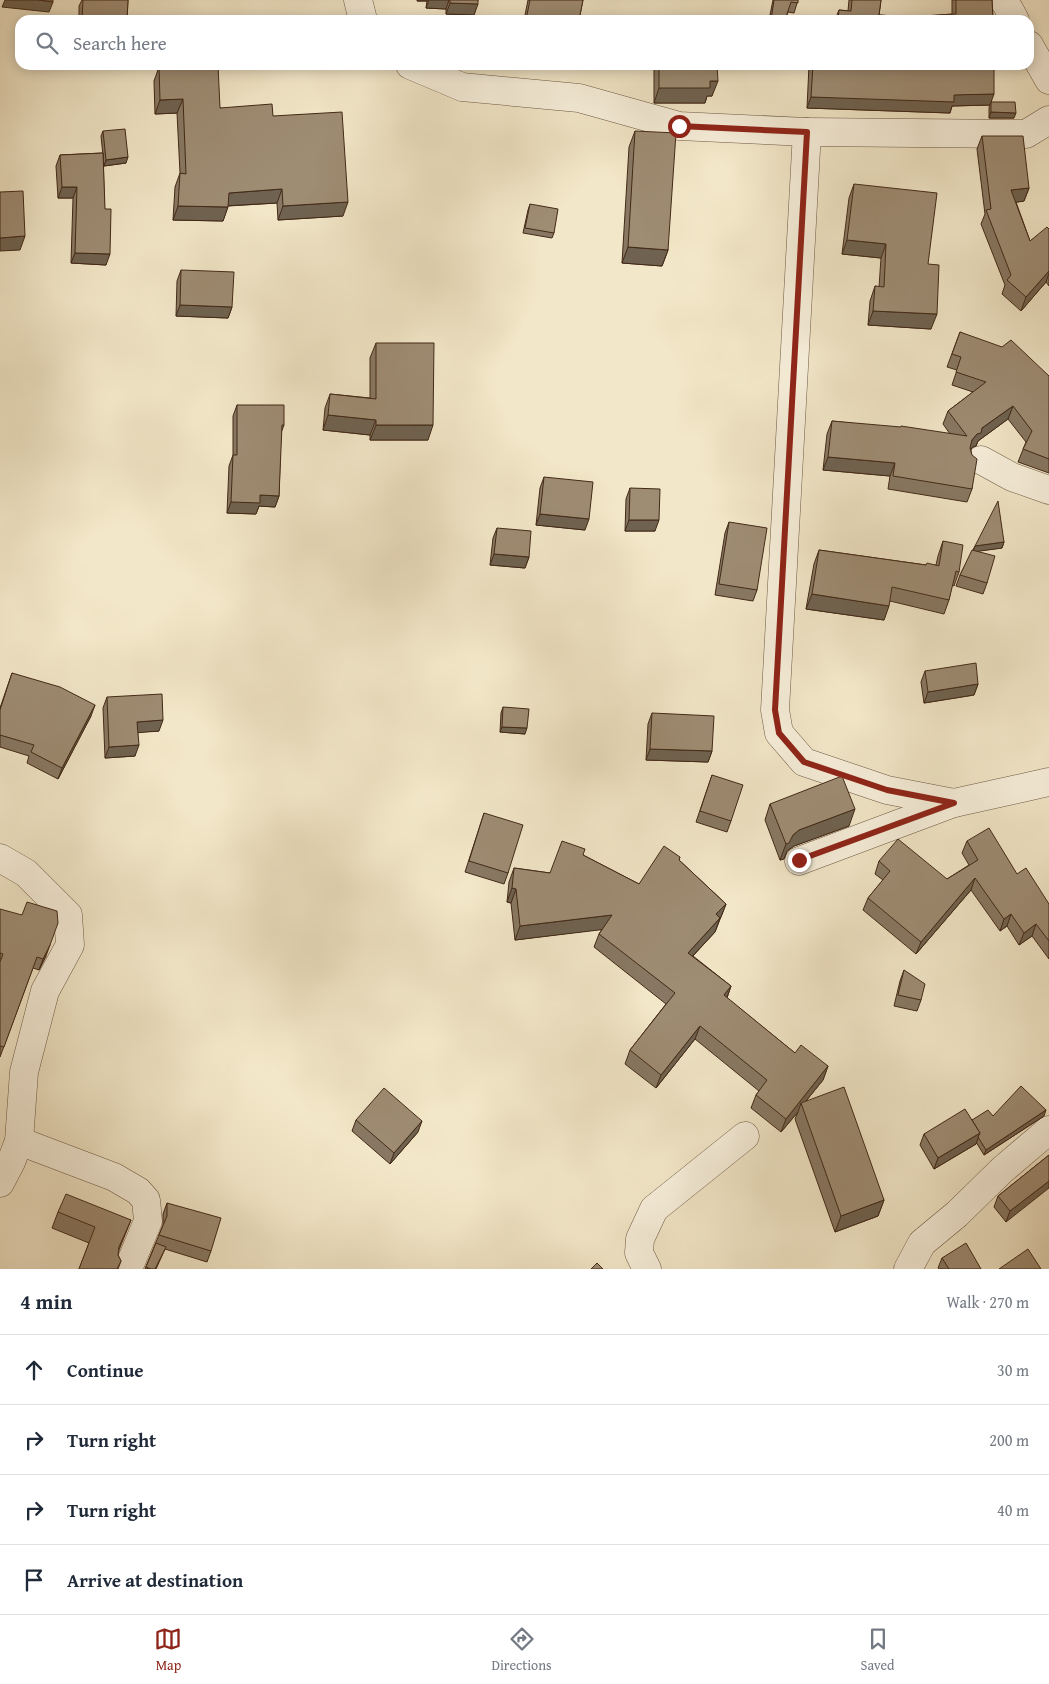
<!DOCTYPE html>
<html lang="en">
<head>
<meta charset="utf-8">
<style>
	body { margin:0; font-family:"Gentium Book Plus",serif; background:#f2f2f3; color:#1f2937 }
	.stop { position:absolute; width:15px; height:15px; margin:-11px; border:4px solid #8f2418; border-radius:50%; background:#fff }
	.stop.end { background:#8f2418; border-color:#fff; box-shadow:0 1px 5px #0008 }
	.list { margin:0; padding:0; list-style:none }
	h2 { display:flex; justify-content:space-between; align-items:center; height:65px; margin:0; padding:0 20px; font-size:21px }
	h2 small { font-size:16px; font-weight:400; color:#747a83 }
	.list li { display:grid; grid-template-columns:32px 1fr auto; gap:15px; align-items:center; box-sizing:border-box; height:70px; padding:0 20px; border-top:1px solid #e0e1e3 }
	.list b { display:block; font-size:19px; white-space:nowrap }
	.list em { font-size:16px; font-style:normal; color:#747a83 }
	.icon { flex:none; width:28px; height:28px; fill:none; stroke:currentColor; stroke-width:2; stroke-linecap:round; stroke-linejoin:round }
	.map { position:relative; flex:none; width:1049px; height:1269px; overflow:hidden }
	.search { position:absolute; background:#fff; box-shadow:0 2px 12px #0003; left:15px; right:15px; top:15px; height:55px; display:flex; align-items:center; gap:12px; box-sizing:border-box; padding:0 18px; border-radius:15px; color:#747a83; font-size:19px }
	.sheet { height:345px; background:#fff }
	nav { display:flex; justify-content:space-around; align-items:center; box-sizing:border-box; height:70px; border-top:1px solid #e0e1e3; background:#fff; font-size:14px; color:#747a83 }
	nav a { display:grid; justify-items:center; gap:2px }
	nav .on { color:#8f2418 }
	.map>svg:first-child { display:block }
</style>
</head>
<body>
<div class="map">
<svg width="1049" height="1269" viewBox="0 0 1049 1269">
	<rect width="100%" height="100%" fill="#f2e7c8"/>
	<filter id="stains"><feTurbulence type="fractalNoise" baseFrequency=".004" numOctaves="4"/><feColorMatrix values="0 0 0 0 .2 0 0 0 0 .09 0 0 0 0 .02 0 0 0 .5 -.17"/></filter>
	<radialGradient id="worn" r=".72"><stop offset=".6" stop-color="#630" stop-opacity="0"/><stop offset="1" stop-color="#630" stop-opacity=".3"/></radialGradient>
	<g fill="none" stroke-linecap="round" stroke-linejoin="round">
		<!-- minor casing -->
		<g stroke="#6e5843" stroke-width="29">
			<g id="minor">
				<path d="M358,0L363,20"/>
				<path d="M1004,0L1015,20"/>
				<path d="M1029,45L1049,80"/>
				<path d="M410,65L462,87L579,98L679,126L807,132"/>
				<path d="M981,460L1012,477L1049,490"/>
				<path d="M954,803L887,790L804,762L779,733L775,710L807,132L1026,134L1049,120"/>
				<path d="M0,858L26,873L68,915L70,945L45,991L24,1072L19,1141L11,1162L0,1183"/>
				<path d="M799,861L954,803L1049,782"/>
				<path d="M19,1141L114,1177L138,1191L146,1200L148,1221L128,1269"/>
				<path d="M647,1269L639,1253L640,1239L654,1209L745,1136"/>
				<path d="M908,1269L922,1243L957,1214L1002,1170L1049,1130"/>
			</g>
		</g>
		<!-- minor -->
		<use href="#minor" stroke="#f7efdb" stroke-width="28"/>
	</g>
	<!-- wall -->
	<g fill="#887863" stroke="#422917">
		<path d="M82,0H128L127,20H79V6Z"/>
		<path d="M417,0H478L474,15L446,14V9L426,8L427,1H417Z"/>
		<path d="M528,0H583L579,20H524Z"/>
		<path d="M773,0H798L794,13L788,12L785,20H769Z"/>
		<path d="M849,0H881L879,15L910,17L952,14V0H992L993,20H835L839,10L848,11Z"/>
		<path d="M654,65H717L712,96H707L705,103H654Z"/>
		<path d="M809,65H994L991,102L1014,118H989V107L990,105L952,106L950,113L807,108Z"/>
		<path d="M159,67L220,108L273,116L343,216L278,220L277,203L228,206L223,221L173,220L175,187L180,173L177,113L155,114L154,81Z"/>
		<path d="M103,131L126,163L104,166L101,136Z"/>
		<path d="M635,131L668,250L662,266L622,263L629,147Z"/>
		<path d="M982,136L1029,188L1024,201L1016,202L1030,241L1049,229V286L1046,282L1021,311L1002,294L1005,285L981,224L985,214L977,149Z"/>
		<path d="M103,153L106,265L71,263L73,198H58L56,166L60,155Z"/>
		<path d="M854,184L928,264L931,329L868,325L870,301L875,286L879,287L881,258L842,254L849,198Z"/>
		<path d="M530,204L554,233L552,238L523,233L528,210Z"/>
		<path d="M181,270L232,307L228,318L176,316L177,281Z"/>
		<path d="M960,332L1049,376V473L1018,462L1026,442L1008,419L978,441L976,446L973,447L971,449L972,489L967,502L888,489L890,476L823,470L827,434L832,421L950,434L943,424L948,411L973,392L952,385L957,370L947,367Z"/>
		<path d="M376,343L428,440H370V435L323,430L325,408L330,394L370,398V358Z"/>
		<path d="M237,405L284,425L281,433L279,496L275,507L259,506L256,514L227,513L229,466L233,455V416Z"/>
		<path d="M544,477L585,530L536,525L540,488Z"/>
		<path d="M630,488L655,531H625L626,499Z"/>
		<path d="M729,522L757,590L753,601L715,595L725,533Z"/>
		<path d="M497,528L529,557L525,568L490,565L493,538Z"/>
		<path d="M943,541L959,572L954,586L952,585L949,600L944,614L890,601L884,620L806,609L814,564L819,550L926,565H936L938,556Z"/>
		<path d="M1004,542L1002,548L977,551L987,583L983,594L956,586L960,575L975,546Z"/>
		<path d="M925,671L978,684L974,695L924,703L921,682Z"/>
		<path d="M12,673L91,716L58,779L27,763L29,756L0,747V708Z"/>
		<path d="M107,697L159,731L138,732L135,756L105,758L103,708Z"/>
		<path d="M503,707L525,734L500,732L501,713Z"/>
		<path d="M652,713L712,751L708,762L646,760L648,724Z"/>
		<path d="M712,775L731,821L727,832L696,822Z"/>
		<path d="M770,804L849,826L794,846L787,851L784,859L780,860L765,820Z"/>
		<path d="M484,813L508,873L504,884L465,872Z"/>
		<path d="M967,841L1017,874L1049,904V959L1032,936L1019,945L1007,926L1000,931L971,890L916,954L863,910L868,898L883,880L875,874L879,861L947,879L969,865L962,853Z"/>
		<path d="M583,855L639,884L680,857L679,860L726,904L715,932L693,956L731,986L727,998L795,1053L828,1066L823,1080L806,1101L884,1200L878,1216L835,1232L795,1119L798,1112L781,1132L751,1108L756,1095L759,1091L695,1039L656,1088L625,1064L630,1050L666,1004L594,947L599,934L602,929L515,940L511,903L507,902L509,882L514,868L550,873Z"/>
		<path d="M0,909L46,956L39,970L33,968L0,1057Z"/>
		<path d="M904,970L921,1000L917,1011L894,1006L900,981Z"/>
		<path d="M993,1116H1044L984,1155L976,1142V1144L934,1169L920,1145L924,1134L972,1120Z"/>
		<path d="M356,1120L418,1132L390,1164L352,1131Z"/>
		<path d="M1049,1155L1006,1222L994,1207L998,1196Z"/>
		<path d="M167,1203L211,1251L207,1262L165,1249L156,1269H145L163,1225V1214Z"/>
		<path d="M58,1212L131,1220L119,1250L118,1255L121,1261L118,1269H79L89,1243L52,1228Z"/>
		<path d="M942,1258L981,1269H939L938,1268Z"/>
	</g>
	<!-- shaded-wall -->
	<g fill="#6f6250" stroke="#422917">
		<path d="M5,0H39L53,2L49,12L2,7Z"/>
		<path d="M418,0H427V1H417Z"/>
		<path d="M429,0H449L446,9L426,8Z"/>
		<path d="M450,3L478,4L474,15L446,14Z"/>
		<path d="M710,81H718L712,96H707L705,103H654L659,88Z"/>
		<path d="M994,94L990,105L952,106L950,113L807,108L811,97Z"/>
		<path d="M183,99L177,113L155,114L160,100Z"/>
		<path d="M991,112L1016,113L1014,118H989Z"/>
		<path d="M128,157L126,163L104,166L106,160Z"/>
		<path d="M62,187H77L73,198H58Z"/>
		<path d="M1029,188L1024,201L1006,204L1011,190Z"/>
		<path d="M282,189L277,203L224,206L229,193Z"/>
		<path d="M348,202L343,216L278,220L283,206Z"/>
		<path d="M178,206L228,207L223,221L173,220Z"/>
		<path d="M25,236L20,250L0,251V238Z"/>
		<path d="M847,240L886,244L881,258L842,254Z"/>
		<path d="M628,247L668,250L662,266L622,263Z"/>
		<path d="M75,253L110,254L106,265L71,263Z"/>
		<path d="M1049,271V273L1046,282L1021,311L1026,297Z"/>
		<path d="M180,305L232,307L228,318L176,316Z"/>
		<path d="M873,311L937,314L931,329L868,325Z"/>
		<path d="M1013,406L1008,419L978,441L976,446L973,447L967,453L972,440L982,428Z"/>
		<path d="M328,415L376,420L370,435L323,430Z"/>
		<path d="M376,425H433L428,440H370Z"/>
		<path d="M828,457L895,463L890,476L823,470Z"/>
		<path d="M260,495L279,496L275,507L259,506L256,514L227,513L231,502Z"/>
		<path d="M540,514L589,519L585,530L536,525Z"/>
		<path d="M629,520H659L655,531H625Z"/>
		<path d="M1004,542L1002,548L973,552L975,546Z"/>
		<path d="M494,554L529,557L525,568L490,565Z"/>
		<path d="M812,594L889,606L884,620L806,609Z"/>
		<path d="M978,684L974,695L924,703L928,692Z"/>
		<path d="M95,705L91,716L58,779L62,768Z"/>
		<path d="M163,720L159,731L134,733L137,722Z"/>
		<path d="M502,727L527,728L525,734L500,732Z"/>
		<path d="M139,745L135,756L105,758L109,747Z"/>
		<path d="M650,749L712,751L708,762L646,760Z"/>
		<path d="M855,809L849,826L794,846L787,851L784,859L780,860L786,844L793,835L799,830Z"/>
		<path d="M975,878L971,890L916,954L921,942Z"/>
		<path d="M512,888L516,889L511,903L507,902Z"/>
		<path d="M726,904L721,917L711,928L716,914Z"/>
		<path d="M1011,914L1007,926L1000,931L1004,919Z"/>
		<path d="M612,915L607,929L515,940L520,926Z"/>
		<path d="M720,918L715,932L683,966L688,953Z"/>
		<path d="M1036,924L1032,936L1019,945L1024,933Z"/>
		<path d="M50,945L46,956L39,970L43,959Z"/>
		<path d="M731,986L726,1000L724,995Z"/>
		<path d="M700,1026L695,1039L656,1088L661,1075Z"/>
		<path d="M828,1066L823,1080L802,1106L801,1103L798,1112L781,1132L786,1119Z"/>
		<path d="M1046,1110L1044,1116L984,1155L986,1150Z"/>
		<path d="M422,1121L418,1132L390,1164L394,1153Z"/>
		<path d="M980,1133L976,1144L934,1169L938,1158Z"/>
		<path d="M1049,1181V1188L1006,1222L1010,1211Z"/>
		<path d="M884,1200L878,1216L835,1232L841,1216Z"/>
	</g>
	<!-- building -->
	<g fill="#9e8c73" stroke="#422917">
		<path d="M39,0H53V2Z"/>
		<path d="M83,0H128L127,20H82Z"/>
		<path d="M450,0H478V4L450,3Z"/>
		<path d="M530,0H583L579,20H526Z"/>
		<path d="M774,0H798V3L791,2L785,20H771Z"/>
		<path d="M852,0H881L879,15L910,17L956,14V0H992L993,20H838L839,10L851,11Z"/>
		<path d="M193,65H218L220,108L272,104L273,116L342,112L348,202L283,206L282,189L229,193L228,207L178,206L180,173L186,174L183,99L160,100L159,67Z"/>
		<path d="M659,65H717L718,81H710V88H659Z"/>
		<path d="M813,65H994V94L954,95V102L811,97Z"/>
		<path d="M991,102H1015L1016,113L991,112Z"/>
		<path d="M125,129L128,157L106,160L103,131Z"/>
		<path d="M635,131L676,133L668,250L628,247Z"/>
		<path d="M982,136H1023L1029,188L1011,190L1030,241L1047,227L1049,229V271L1026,297L1007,280L1011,275L986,210L991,209Z"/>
		<path d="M103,153L105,209H111L110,254L75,253L77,187H62L60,155Z"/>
		<path d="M854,184L937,193L928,264L939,265L937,314L873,311L875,286L884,287L886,244L847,240Z"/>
		<path d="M23,191L25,236L0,238V192Z"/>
		<path d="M530,204L558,209L554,233L525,228Z"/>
		<path d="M181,270L234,272L232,307L180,305Z"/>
		<path d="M960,332L1002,347L1011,340L1049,376V459L1023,449L1032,431L1013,406L982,428L981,433L977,434L972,440L970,448L972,455L977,459L972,489L893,476L895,463L828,457L832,421L901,427V426L967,436L948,411L986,382L956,372L961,357L952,354Z"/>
		<path d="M376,343H434L433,425H376V420L328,415L330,394L376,399Z"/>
		<path d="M237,405H284V425H282L279,496L260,495V503L231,502L233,455H237Z"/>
		<path d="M544,477L593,482L589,519L540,514Z"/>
		<path d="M630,488L660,489L659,520H629Z"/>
		<path d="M998,501L1004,542L975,546Z"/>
		<path d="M729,522L767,528L757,590L719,584Z"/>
		<path d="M497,528L531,531L529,557L494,554Z"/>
		<path d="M943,541L963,545L959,572L956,571L949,600L892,587L889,606L812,594L819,550L926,565L927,563L939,566Z"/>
		<path d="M972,550L995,556L987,583L960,575Z"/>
		<path d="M976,663L978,684L928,692L925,671Z"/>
		<path d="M12,673L60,687L95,705L62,768L31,752L34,745L0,735V710Z"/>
		<path d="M162,694L163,720L137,722L139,745L109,747L107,697Z"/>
		<path d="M503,707L529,709L527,728L502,727Z"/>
		<path d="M652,713L714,716L712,751L650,749Z"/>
		<path d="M712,775L743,785L731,821L700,811Z"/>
		<path d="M842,776L855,809L799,830L793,835L789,843L786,844L770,804Z"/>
		<path d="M484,813L523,825L508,873L469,861Z"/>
		<path d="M989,828L1017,874L1026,868L1049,904V941L1036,924L1024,933L1011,914L1004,919L975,878L921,942L868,898L890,871L879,861L898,839L947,879L978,860L967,841Z"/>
		<path d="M562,841L585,849L583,855L639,884L664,846L680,857L679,860L726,904L716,914L720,918L688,953L731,986L724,995L795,1053L801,1045L828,1066L786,1119L756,1095L767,1080L700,1026L661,1075L630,1050L675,993L599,934L612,915L520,926L516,889L512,888L514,868L550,873Z"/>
		<path d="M27,902L57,911L58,923L50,945L43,959L37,957L4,1047L0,1046V962L3,954L0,953V909L22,915Z"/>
		<path d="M904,970L925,984L921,1000L898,995Z"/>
		<path d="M1021,1086L1046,1110L986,1150L978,1137L980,1133L972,1120L988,1110L993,1116Z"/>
		<path d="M844,1087L884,1200L841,1216L801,1103Z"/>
		<path d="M384,1088L422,1121L394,1153L356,1120Z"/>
		<path d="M965,1109L980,1133L938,1158L924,1134Z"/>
		<path d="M1049,1155V1181L1010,1211L998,1196Z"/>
		<path d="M66,1194L131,1220L119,1247L118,1255L121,1261L117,1269H79L95,1227L58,1212Z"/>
		<path d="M167,1203L221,1218L211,1251L159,1235L167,1216Z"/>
		<path d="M156,1243L166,1247L155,1269H151L146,1267Z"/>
		<path d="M966,1243L981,1269H949L942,1258Z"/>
		<path d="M1028,1249L1041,1269H999Z"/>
		<path d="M597,1263L603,1269H591Z"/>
	</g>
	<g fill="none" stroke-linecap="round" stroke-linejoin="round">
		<!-- route -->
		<path stroke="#8f2418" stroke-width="6" d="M679,126L807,132L775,710L779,733L804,762L887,790L954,803L799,860"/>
	</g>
	<rect width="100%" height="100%" filter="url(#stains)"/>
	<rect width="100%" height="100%" fill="url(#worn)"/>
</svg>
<div class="stop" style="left:679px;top:126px"></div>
<div class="stop end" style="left:799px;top:860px"></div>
<div class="search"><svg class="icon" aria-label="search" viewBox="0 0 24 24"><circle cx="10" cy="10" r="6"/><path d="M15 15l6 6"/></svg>Search here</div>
</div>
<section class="sheet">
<h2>4 min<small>Walk · 270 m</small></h2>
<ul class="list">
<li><svg class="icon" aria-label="ahead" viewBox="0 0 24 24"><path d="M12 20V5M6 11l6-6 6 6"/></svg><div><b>Continue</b></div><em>30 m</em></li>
<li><svg class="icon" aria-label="right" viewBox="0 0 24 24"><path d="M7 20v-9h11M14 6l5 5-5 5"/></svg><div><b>Turn right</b></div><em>200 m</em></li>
<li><svg class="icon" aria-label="right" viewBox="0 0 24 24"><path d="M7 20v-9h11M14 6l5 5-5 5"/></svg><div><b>Turn right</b></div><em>40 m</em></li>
<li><svg class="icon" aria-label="arrive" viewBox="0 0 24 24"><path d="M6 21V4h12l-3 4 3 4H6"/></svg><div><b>Arrive at destination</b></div></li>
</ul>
</section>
<nav>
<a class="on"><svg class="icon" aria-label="map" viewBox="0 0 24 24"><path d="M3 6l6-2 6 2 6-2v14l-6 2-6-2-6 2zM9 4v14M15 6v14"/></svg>Map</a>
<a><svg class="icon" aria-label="directions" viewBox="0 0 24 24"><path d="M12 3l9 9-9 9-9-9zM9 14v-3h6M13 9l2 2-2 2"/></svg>Directions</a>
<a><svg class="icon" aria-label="saved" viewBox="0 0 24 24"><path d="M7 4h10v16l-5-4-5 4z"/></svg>Saved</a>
</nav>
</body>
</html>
